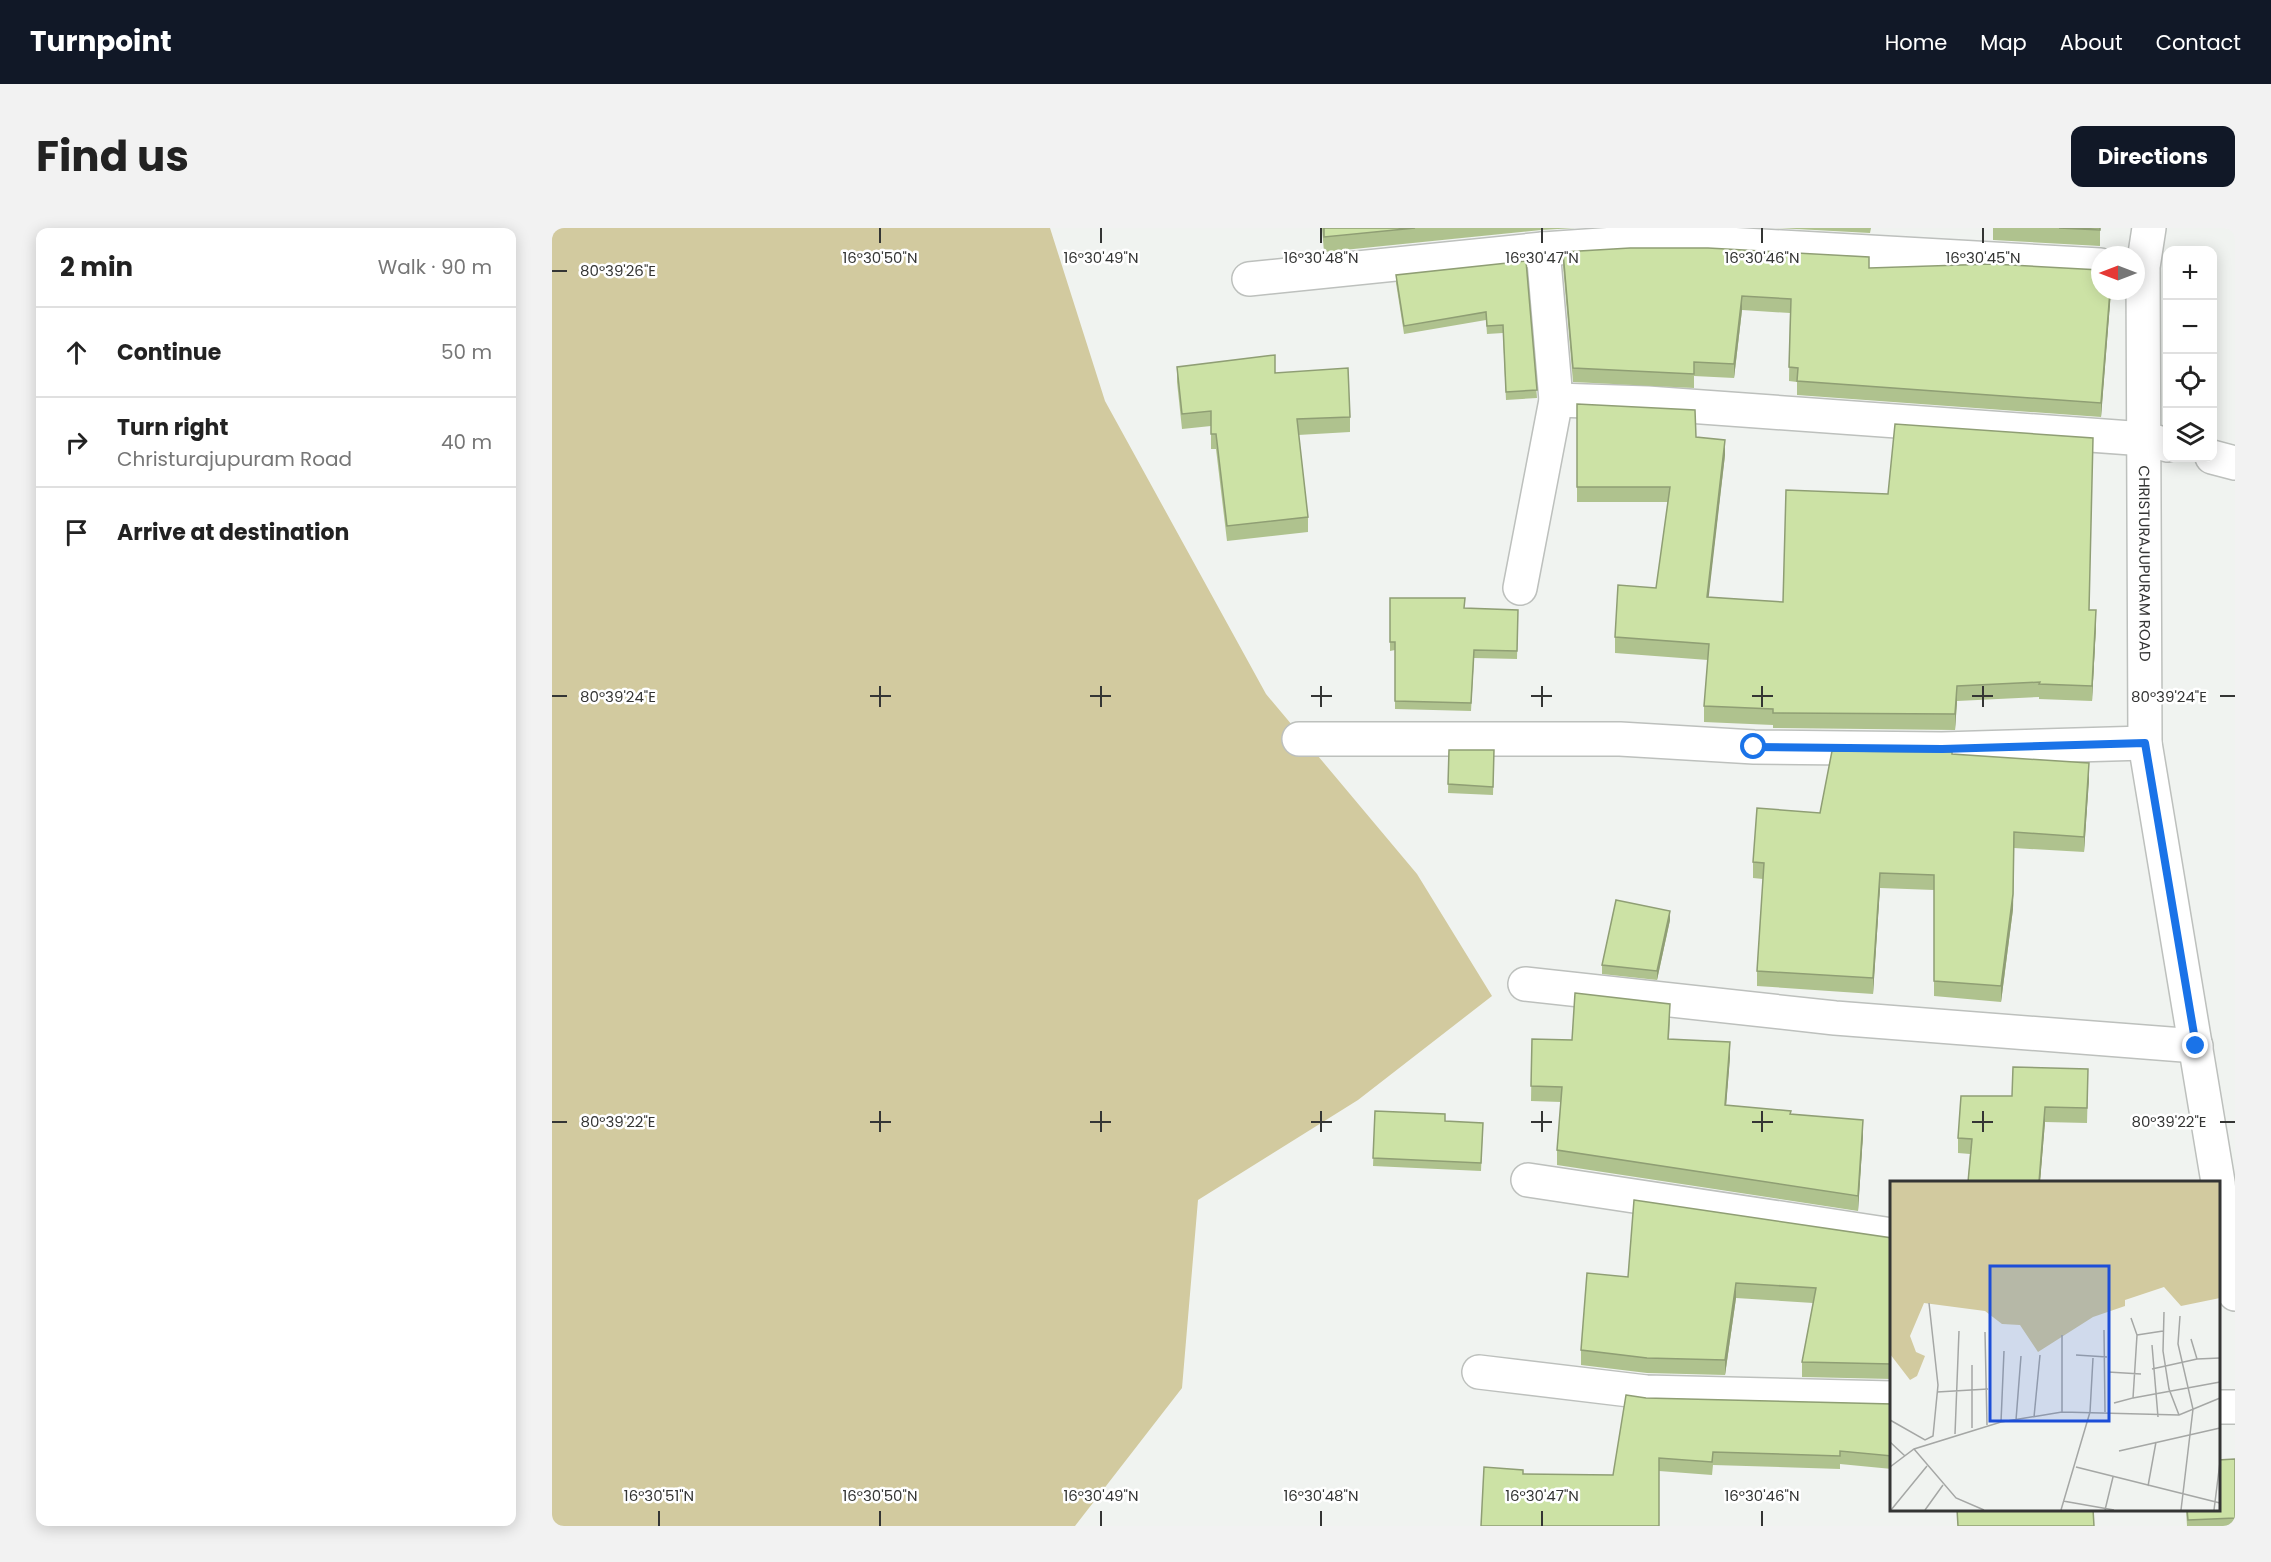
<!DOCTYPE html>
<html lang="en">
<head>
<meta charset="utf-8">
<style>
	body { margin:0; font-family:Poppins,sans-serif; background:#f2f2f2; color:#222 }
	.controls { position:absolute; right:18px; top:18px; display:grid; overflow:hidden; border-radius:12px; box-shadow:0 3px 15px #0003 }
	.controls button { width:54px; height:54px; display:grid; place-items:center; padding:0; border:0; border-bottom:2px solid #e0e0e0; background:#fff; color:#222; font:30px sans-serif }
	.compass { position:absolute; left:1539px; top:18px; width:54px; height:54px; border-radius:50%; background:#fff; box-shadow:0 3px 15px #0003; rotate:270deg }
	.stop { position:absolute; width:18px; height:18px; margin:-14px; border:4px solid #1a73e8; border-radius:50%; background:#fff }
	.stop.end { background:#1a73e8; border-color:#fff; box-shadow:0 2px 6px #0008 }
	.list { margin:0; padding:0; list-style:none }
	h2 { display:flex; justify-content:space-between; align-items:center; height:78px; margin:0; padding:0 24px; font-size:26px }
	h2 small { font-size:20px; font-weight:400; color:#767676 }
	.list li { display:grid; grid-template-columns:39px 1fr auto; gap:18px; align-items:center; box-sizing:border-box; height:90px; padding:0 24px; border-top:2px solid #e0e0e0 }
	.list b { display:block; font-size:22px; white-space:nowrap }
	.list p { margin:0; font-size:20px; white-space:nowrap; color:#767676 }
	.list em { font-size:20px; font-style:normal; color:#767676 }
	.icon { flex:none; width:33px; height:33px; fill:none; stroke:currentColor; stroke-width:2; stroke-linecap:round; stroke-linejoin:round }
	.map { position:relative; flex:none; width:1683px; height:1298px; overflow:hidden; border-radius:12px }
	header { display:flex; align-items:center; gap:36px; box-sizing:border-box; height:84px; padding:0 30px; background:#111827; color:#fff }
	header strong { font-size:28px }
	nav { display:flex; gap:33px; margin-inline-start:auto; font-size:21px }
	.intro { display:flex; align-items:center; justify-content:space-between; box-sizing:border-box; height:144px; padding:0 36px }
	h1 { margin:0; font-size:42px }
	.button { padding:15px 27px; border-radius:12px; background:#111827; color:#fff; font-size:21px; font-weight:700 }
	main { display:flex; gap:36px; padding:0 36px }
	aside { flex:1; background:#fff; border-radius:12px; box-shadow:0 3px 15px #0003 }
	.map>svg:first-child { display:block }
</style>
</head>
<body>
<header>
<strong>Turnpoint</strong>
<nav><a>Home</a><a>Map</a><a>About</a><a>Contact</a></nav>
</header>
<div class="intro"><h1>Find us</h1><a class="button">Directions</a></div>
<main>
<aside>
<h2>2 min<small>Walk · 90 m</small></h2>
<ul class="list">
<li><svg class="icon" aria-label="ahead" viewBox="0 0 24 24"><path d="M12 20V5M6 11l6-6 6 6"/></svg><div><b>Continue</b></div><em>50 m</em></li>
<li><svg class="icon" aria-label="right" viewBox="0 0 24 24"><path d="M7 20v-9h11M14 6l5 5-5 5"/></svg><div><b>Turn right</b><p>Christurajupuram Road</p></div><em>40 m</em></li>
<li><svg class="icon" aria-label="arrive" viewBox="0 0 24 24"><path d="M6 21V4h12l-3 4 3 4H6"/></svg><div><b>Arrive at destination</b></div></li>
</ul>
</aside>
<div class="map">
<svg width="1683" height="1298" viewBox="0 0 1683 1298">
	<rect width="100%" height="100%" fill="#f0f3f0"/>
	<!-- green -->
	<path fill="#d2ca9f" d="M0,0H498L553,173L714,466L865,646L940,768L806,872L646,972L630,1160L523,1298H0Z"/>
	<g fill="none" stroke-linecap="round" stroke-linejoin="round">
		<!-- street casing -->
		<g stroke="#bdc0bd" stroke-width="36">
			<g id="street">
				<path d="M697,51L991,21L1077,15H1157L1548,37"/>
				<path d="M1004,172L1095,175L1593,211L1616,217"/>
				<path d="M1660,229L1683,235"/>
				<path d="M968,360L1004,172L991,21"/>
				<path d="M747,511H1068L1202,519L1390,521L1593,515"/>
				<path d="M973,756L1283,790L1644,818"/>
				<path d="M976,952L1340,1007"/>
				<path d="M927,1144L1094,1164L1340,1170"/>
				<path d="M1666,1179H1683"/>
			</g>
		</g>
		<!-- secondary casing -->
		<g stroke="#bdc0bd" stroke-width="36">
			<g id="secondary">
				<path id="s1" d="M1597,0L1591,39L1593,515L1666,954"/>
				<path d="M1666,956L1683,1066"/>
			</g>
		</g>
		<!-- street -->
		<use href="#street" stroke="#fff" stroke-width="33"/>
		<!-- secondary -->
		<use href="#secondary" stroke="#fff" stroke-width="33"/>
	</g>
	<!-- wall -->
	<g fill="#afc28e">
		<path d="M770,0H1023L989,2L772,24Z"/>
		<path d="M1224,0H1319L1318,5Z"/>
		<path d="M1441,0H1548V18L1441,12Z"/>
		<path d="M1011,24L1317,40L1548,63H1559L1549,189L1245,167V154L1237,153L1238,85L1190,82L1182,150L1142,148V160L1021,154L1011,38Z"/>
		<path d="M974,33L985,170L954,172L951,105L935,106L934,92L852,106L844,55V47Z"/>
		<path d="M625,139L723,145L798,189V204L746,207L756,289V304L675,313L664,221H659V198L630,201L625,154Z"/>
		<path d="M1025,176L1144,209L1173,227L1156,369L1231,374L1537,382L1544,398L1540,473L1487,471V469L1405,473L1403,502L1224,500H1221V497L1152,494V478L1156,432L1063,425V409L1104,360L1116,274H1025Z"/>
		<path d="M838,370L913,380L966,382L965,431L922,430L919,483L843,481V422L838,423Z"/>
		<path d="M897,522H942L941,567L896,565Z"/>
		<path d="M1400,526L1537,551L1532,624L1462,620L1461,681L1449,774L1382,768V662L1328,660L1321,766L1205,758V743L1211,651L1201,650V634L1268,585Z"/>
		<path d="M1118,692L1105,752L1050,746V737Z"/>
		<path d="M1118,791L1117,811L1178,829L1174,877L1239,886L1311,907L1306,983L1005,937V922L1009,874L979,873L980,811L1020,812Z"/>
		<path d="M1536,856L1535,895L1493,894L1488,954H1416L1418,926L1406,925V910L1460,868Z"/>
		<path d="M823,883L893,893L931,895L929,943L821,938Z"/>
		<path d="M1340,1010V1151L1250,1149V1134L1261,1075L1184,1070L1173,1147L1095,1145L1029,1137V1122L1076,1049Z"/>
		<path d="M1094,1170L1340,1176V1241L1288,1236V1241L1161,1237L1160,1247L1107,1243L929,1298L971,1246L1061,1247Z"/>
		<path d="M1683,1231V1298H1635L1634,1281H1666Z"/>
	</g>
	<!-- shaded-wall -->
	<g fill="#8f9e74">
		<path d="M1558,63H1559L1549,189V175Z"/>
		<path d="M1190,68V82L1182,150V136Z"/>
		<path d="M1173,212V227L1155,384V369Z"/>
		<path d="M1544,382V398L1540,473V458Z"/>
		<path d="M1405,458V473L1403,502V486Z"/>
		<path d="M1537,535V551L1532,624V609Z"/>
		<path d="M1462,604L1461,681L1449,774V758Z"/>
		<path d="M1328,645V660L1321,766V750Z"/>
		<path d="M1118,683V692L1105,752V743Z"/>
		<path d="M1178,814V829L1173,892V877Z"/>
		<path d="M1493,879V894L1488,954H1487Z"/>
		<path d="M1311,892V907L1306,983V968Z"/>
		<path d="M1184,1055V1070L1173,1147V1132Z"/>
	</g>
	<!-- building -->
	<g fill="#cce2a5" stroke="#8f9e74" stroke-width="1.5">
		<path d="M772,0H863L772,9Z"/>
		<path d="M1507,0H1548V2Z"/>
		<path d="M1078,20H1156L1317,29V40L1440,36L1548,42V63H1558L1549,175L1245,153L1246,140L1237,139L1239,71L1190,68L1182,136L1142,134V146L1021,140L1011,24Z"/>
		<path d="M974,33L985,162L954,164L951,97L935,98L934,84L852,98L844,47Z"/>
		<path d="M723,127V145L796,140L798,189L745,191L756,289L675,298L664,206H659V183L630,186L625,139Z"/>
		<path d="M1025,176L1143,182L1144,209L1173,212L1155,369L1231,374L1234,262L1336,266L1343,196L1541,210L1537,382H1544L1540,458L1487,456L1488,454L1405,458L1403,486L1224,485H1221V481L1152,478L1157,416L1063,409L1066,357L1104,360L1118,259H1025Z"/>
		<path d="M838,370H913L912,380L966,382L965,423L922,422L919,475L843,473V414H838Z"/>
		<path d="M897,522H942L941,559L896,556Z"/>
		<path d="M1280,523L1400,524V526L1537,535L1532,609L1462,604L1461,666L1449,758L1382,753V647L1328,645L1321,750L1205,743L1212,635L1201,634L1205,580L1268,585Z"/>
		<path d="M1064,672L1118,683L1105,743L1050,737Z"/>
		<path d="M1023,765L1118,776L1116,811L1178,814L1173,877L1239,883L1238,886L1311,892L1306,968L1005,922L1010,859L979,858L980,811L1020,812Z"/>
		<path d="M1461,839L1536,841L1535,880L1493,879L1487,954H1416L1420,911L1406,910L1409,868H1460Z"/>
		<path d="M823,883L893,886V893L931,895L929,935L821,930Z"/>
		<path d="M1082,972L1340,1010V1136L1250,1134L1264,1060L1184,1055L1173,1132L1095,1130L1029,1122L1035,1045L1076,1049Z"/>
		<path d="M1074,1167L1094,1170L1340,1176V1228L1288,1223V1228L1161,1224L1160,1234L1107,1230V1298H929L932,1239L971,1242V1246L1061,1247Z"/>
		<path d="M1683,1231V1290L1636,1292L1635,1281H1666V1232Z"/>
		<path d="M1405,1281H1541L1542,1298H1406Z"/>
	</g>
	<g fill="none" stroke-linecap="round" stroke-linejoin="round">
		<!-- route -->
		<path stroke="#1a73e8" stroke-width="8" d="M1202,519L1390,521L1593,515L1644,818"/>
	</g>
	<!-- ticks -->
	<path fill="none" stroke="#343534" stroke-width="2" d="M328,0V15M549,0V15M769,0V15M990,0V15M1210,0V15M1431,0V15M0,43H15M328,458V479M549,458V479M769,458V479M990,458V479M1210,458V479M1431,458V479M0,468H15M318,468H339M538,468H559M759,468H780M979,468H1000M1200,468H1221M1420,468H1441M1668,468H1683M328,883V904M549,883V904M769,883V904M990,883V904M1210,883V904M1431,883V904M0,894H15M318,894H339M538,894H559M759,894H780M979,894H1000M1200,894H1221M1420,894H1441M1668,894H1683M107,1283V1298M328,1283V1298M549,1283V1298M769,1283V1298M990,1283V1298M1210,1283V1298"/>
	<g text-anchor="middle" stroke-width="5" stroke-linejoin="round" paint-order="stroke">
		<!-- street labels -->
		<g font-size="15" fill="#343534" stroke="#fff">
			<text dy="5" stroke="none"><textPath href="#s1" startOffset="336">CHRISTURAJUPURAM ROAD</textPath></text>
		</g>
	</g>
	<!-- overview -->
	<g transform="translate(1338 953)">
		<rect width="330" height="330" fill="#f0f3f0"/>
		<path d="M0,1H330V117L291,125L274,106L235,119V125L203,136L148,171L130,144L112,143L95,130L34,122L20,155L26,171L35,175L27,195L20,199L0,173Z" fill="#d2ca9f"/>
		<path fill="none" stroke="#a5a7a5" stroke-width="1.5" d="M274,131L273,170L279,208L289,234M290,135L288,163L303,228L291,329M214,149L215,231M95,151L97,244M247,154L273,150M301,158L307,178M262,164L268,236M186,174L217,176M262,188L307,178L330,177M218,191L251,193M47,211L98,208M243,217L330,201M224,222L243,217L247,154L241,137M172,231V154M144,236L150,174M0,239L35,259L43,255L48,204L39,122M126,239L131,175M111,241L114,170M82,247V184M65,253L69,150M0,261L15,275M24,268L66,317L94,329M229,270L330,247M0,286L24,268L111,241L172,231L289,234L330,217M186,286L330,322M258,305L266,261M173,320L224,329M1,329L37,285M35,329L53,304M171,329L200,231L203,177M215,329L223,296M324,329L330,281"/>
		<path fill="#1d4ed8" fill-opacity="0.15" stroke="#1d4ed8" stroke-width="3" d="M100,85H219V240H100Z"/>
		<rect width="330" height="330" fill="none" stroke="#343534" stroke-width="3"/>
	</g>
	<g font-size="15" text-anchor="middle" fill="#343534" stroke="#fff" stroke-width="5" stroke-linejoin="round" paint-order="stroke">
		<text x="328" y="35">16°30'50"N</text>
		<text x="549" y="35">16°30'49"N</text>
		<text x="769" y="35">16°30'48"N</text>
		<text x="990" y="35">16°30'47"N</text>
		<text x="1210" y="35">16°30'46"N</text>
		<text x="1431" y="35">16°30'45"N</text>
		<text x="66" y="48">80°39'26"E</text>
		<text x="1617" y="474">80°39'24"E</text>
		<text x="66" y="474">80°39'24"E</text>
		<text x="1617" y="899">80°39'22"E</text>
		<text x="66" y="899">80°39'22"E</text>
		<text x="107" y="1273">16°30'51"N</text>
		<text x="328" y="1273">16°30'50"N</text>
		<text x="549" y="1273">16°30'49"N</text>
		<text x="769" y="1273">16°30'48"N</text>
		<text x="990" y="1273">16°30'47"N</text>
		<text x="1210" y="1273">16°30'46"N</text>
	</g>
</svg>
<div class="controls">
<button>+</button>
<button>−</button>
<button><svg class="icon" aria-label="locate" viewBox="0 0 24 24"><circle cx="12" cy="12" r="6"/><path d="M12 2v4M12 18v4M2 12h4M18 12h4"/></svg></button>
<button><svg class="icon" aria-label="layers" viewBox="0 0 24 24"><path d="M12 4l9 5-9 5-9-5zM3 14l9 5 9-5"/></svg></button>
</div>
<svg class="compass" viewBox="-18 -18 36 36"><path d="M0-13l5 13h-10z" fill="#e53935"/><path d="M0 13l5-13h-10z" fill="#767676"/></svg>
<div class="stop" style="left:1202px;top:519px"></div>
<div class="stop end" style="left:1644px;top:818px"></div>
</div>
</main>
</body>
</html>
